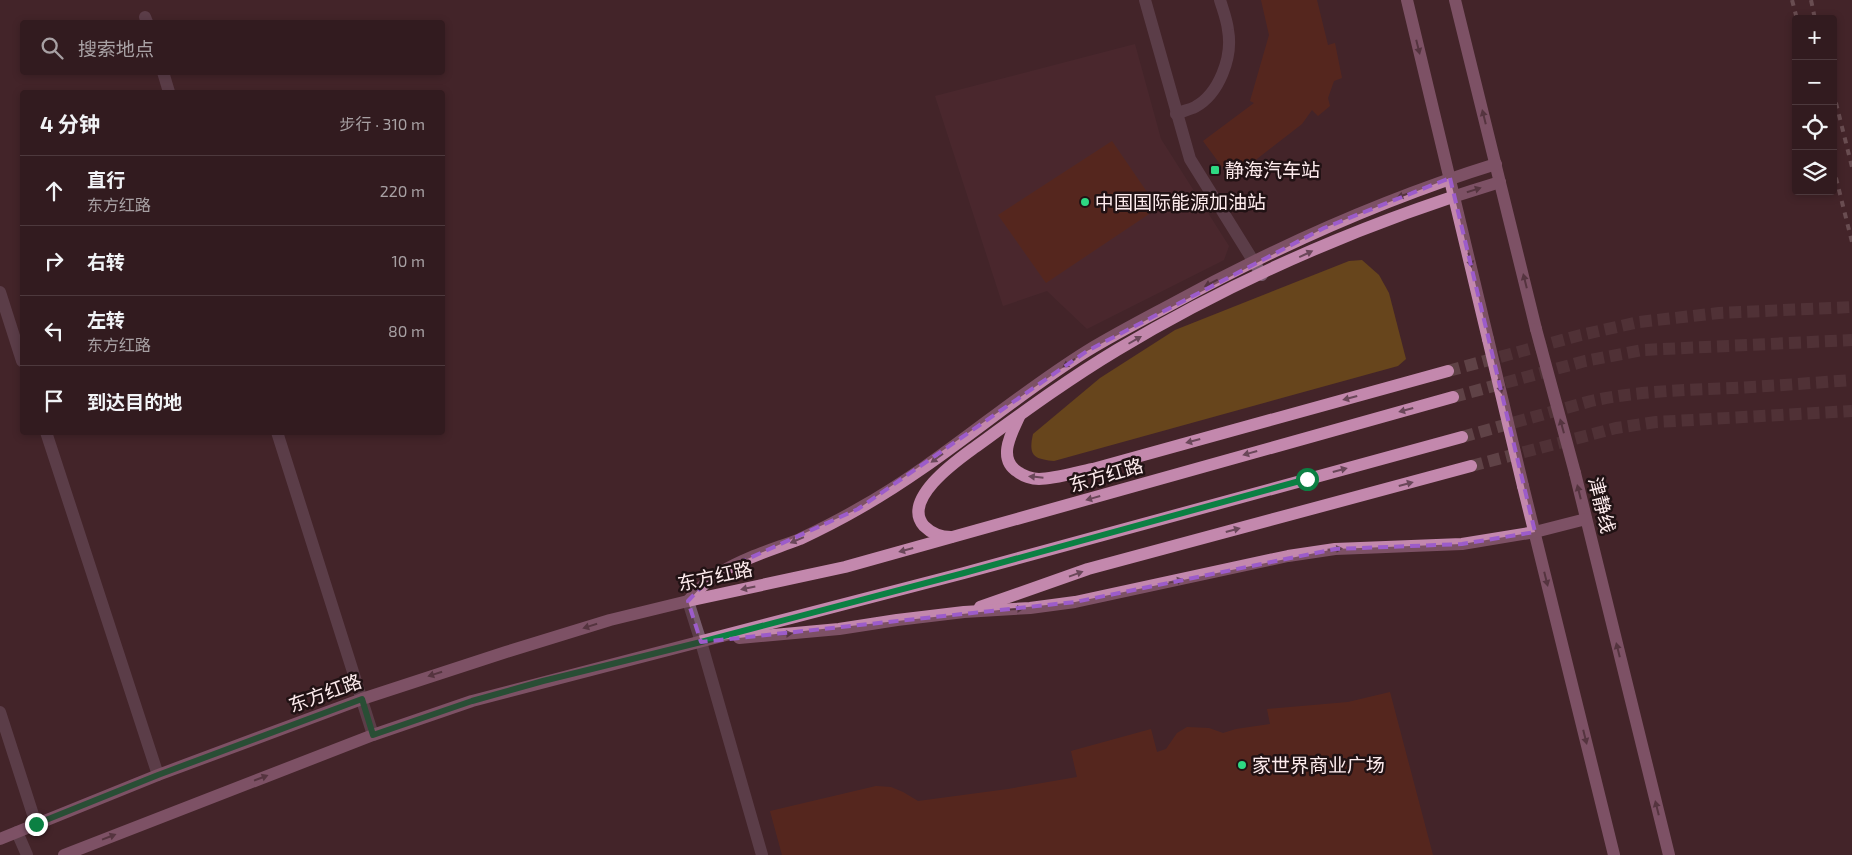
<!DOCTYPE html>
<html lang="zh">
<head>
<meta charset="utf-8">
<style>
	body { margin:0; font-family:"Exo 2","Noto Sans SC",sans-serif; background:#3a2428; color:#f1f3f6 }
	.controls { position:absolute; right:15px; top:15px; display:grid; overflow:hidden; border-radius:5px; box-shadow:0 2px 8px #0003 }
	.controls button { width:45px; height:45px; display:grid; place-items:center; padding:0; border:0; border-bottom:1px solid #4d393d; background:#321b1f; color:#f1f3f6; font:25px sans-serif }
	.stop { position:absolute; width:15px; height:15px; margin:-11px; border:4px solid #0b8043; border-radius:50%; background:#fff }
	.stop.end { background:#0b8043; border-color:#fff; box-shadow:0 1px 5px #0008 }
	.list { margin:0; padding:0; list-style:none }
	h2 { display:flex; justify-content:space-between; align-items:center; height:65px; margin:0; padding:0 20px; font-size:21px }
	h2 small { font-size:16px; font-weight:400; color:#a8a1a4 }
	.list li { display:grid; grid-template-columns:32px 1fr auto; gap:15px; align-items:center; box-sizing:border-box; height:70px; padding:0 20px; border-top:1px solid #4d393d }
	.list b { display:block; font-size:19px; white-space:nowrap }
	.list p { margin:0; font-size:16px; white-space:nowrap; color:#a8a1a4 }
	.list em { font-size:16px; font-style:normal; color:#a8a1a4 }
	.icon { flex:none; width:28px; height:28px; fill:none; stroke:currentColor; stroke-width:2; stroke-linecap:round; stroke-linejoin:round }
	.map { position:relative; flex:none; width:1852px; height:855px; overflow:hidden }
	.search { position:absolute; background:#321b1f; box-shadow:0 2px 8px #0003; left:20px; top:20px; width:425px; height:55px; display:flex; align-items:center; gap:12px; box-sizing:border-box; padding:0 18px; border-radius:5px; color:#a8a1a4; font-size:19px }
	.panel { position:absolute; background:#321b1f; box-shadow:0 2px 8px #0003; left:20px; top:90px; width:425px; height:345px; border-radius:5px }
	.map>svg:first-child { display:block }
</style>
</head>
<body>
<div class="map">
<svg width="1852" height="855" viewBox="0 0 1852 855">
	<rect width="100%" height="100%" fill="#432429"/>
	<!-- built -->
	<path fill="#522c32" d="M1135,44L1161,139L1229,246L1224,260L1087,329L1047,291L1003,306L935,96Z"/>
	<!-- green -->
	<path fill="#67451c" d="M1362,260L1379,275L1389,293L1406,359L1398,366L1054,461C1034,459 1028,456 1033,434L1100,378L1175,330L1349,261Z"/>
	<!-- building -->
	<g fill="#6c2910">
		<path d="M1261,0H1317L1328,45L1335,43L1342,78L1334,81L1328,98L1330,106L1318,116L1312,110L1302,124L1231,179L1203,141L1254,103L1250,101L1269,35Z"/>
		<path d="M1112,141L1158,208L1046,283L998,215Z"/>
		<path d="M1390,692L1433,855H782L770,811L876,786L891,787L903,792L918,801L1008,789L1077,777L1071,751L1151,729L1157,752L1166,749L1177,733L1187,727L1209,728L1223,733L1236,729L1270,724L1267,709L1348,702Z"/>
	</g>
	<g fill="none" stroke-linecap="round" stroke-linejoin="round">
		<!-- major-tunnel -->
		<g stroke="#5f4246" stroke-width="12" stroke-dasharray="12 6" stroke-linecap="butt">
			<path d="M1448,371L1581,335L1639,322L1719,313L1852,307"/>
			<path d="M1453,397L1585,361L1643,350L1852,340"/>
			<path d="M1462,437L1591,401C1637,391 1685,390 1733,388C1772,386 1812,383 1852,380"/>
			<path d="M1471,466L1616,428L1656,422L1852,411"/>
		</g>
		<!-- minor -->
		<g stroke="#795c6e" stroke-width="12">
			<path d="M1145,0L1190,159L1262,275"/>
			<path d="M145,17L147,22"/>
			<path d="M163,72L169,92"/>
			<path d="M1176,114C1182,111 1189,110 1195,107C1219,94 1233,57 1228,30C1227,20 1223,10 1220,0"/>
			<path d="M0,292L22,361"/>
			<path d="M46,432L158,775"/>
			<path d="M277,432L373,735"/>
			<path d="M688,601L701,642L762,855"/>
			<path d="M0,712L36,824"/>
			<path d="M17,832L27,855"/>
		</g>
		<!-- major -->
		<g stroke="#c388ad" stroke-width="12">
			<path d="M1407,0L1488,339"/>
			<path d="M1455,0L1536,329"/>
			<path d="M1019,417C1011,434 997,459 1018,472C1023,476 1032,479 1039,479C1055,479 1077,472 1093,469L1448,371"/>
			<path d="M1575,473L1669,855"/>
			<path d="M1523,486L1614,855"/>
			<path d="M951,537C940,537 932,534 924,526C901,500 956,461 974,448C1021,414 1067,380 1117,350C1236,279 1367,222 1500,182"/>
			<path d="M688,601C698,590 709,578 723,571C746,557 774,549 800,539C819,530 839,520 858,509C939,464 1008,400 1087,351C1115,334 1144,319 1172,304C1276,247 1383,199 1496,164"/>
			<path d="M980,607L1088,569L1471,466"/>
			<path d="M739,638L839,629L897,620L964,612L1030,608L1075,602L1288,556L1335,549L1462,544L1535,532L1586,519"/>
			<path d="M0,839L158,775L362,699L506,652L610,620L688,601L845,567L1453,397"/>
			<path d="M64,855L373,735L472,701L964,573L1462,437"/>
		</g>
		<!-- rail -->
		<g stroke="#977e82" stroke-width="4" stroke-dasharray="6 6" stroke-linecap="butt">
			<path d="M1792,0L1797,19"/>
			<path d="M1811,0L1815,19"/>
			<path d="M1833,91L1852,167"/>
			<path d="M1833,166L1852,242"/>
		</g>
		<!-- major-bridge -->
		<g stroke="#c388ad" stroke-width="12">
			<path d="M1536,329L1575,473"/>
			<path d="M1488,339L1523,486"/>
		</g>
	</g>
	<!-- one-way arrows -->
	<defs><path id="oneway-solid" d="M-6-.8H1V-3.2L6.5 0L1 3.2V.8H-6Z" transform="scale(1.25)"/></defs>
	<g fill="#6a4759">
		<use href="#oneway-solid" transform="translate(1418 47) rotate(76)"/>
		<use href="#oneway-solid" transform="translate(1484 117) rotate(-104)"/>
		<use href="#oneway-solid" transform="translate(1474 190) rotate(-17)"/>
		<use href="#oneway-solid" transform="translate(1404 195) rotate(160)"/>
		<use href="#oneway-solid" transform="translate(1306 254) rotate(-25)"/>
		<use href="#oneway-solid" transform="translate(1470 260) rotate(77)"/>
		<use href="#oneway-solid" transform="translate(1525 281) rotate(-104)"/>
		<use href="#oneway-solid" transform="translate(1211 283) rotate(153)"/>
		<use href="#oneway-solid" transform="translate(1135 340) rotate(-30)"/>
		<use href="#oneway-solid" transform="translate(1069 363) rotate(146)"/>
		<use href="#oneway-solid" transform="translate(1500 386) rotate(77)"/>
		<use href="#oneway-solid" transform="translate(1350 398) rotate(165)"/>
		<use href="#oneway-solid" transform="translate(1406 410) rotate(165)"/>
		<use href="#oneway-solid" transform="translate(1562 426) rotate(-105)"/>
		<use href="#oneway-solid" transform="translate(1193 441) rotate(165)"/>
		<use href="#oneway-solid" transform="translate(1250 453) rotate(164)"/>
		<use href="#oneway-solid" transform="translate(937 458) rotate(144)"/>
		<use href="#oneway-solid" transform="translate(1340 470) rotate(-15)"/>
		<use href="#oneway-solid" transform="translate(1036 477) rotate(-174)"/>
		<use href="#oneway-solid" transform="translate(1406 484) rotate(-15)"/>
		<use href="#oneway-solid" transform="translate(1579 492) rotate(-104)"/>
		<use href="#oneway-solid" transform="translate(1093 498) rotate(164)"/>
		<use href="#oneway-solid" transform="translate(1233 530) rotate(-15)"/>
		<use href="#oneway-solid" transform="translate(797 540) rotate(157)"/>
		<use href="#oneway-solid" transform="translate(1335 549) rotate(-6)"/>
		<use href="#oneway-solid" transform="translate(906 550) rotate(165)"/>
		<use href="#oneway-solid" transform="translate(1076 574) rotate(-20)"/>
		<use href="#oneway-solid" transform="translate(1546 579) rotate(76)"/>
		<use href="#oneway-solid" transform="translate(1176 581) rotate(-12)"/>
		<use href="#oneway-solid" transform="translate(748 588) rotate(168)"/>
		<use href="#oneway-solid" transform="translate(1016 609) rotate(-4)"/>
		<use href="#oneway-solid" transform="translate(590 626) rotate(163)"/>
		<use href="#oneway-solid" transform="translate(785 634) rotate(-5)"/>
		<use href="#oneway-solid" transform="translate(1618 650) rotate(-104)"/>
		<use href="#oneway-solid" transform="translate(435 674) rotate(162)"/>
		<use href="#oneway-solid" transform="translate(1585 737) rotate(76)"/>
		<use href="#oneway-solid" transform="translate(261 778) rotate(-21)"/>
		<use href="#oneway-solid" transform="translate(1657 808) rotate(-104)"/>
		<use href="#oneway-solid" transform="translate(109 837) rotate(-21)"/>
	</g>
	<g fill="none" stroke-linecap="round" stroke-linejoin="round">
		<!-- route -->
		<path stroke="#0b8043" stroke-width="6" d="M36,824L158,775L362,699L373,735L472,701L543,681L701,642L964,573L1307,479"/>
	</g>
	<!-- marked area -->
	<path d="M0 0H1852V855H0ZM1450,178L1535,532L1462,544L1335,549L1075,602L701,642L688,601L706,582L723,570L858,509L1087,351L1324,228Z" fill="#432429" fill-opacity=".55" fill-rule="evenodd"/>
	<path fill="none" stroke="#9c5cca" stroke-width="4" stroke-dasharray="10 6" stroke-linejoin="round" d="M1450,178L1535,532L1462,544L1335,549L1075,602L701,642L688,601L706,582L723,570L858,509L1087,351L1324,228Z"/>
	<!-- markers -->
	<g fill="#2ed883" stroke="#211214" stroke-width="2">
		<rect x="1210" y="165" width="10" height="10" rx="2.5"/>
		<circle cx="1085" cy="202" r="5"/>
		<circle cx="1242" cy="765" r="5"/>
	</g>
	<g text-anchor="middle" stroke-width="5" stroke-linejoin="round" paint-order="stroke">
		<!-- poi labels -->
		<g font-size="19" fill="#fdebed" stroke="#211214" text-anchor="start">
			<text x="1225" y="177">静海汽车站</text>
			<text x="1095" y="209">中国国际能源加油站</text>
			<text x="1252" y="772">家世界商业广场</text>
		</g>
		<!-- street labels -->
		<g font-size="19" fill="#fdebed" stroke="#211214">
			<text transform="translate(1106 475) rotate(-16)" y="7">东方红路</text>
			<text transform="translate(1602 505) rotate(76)" y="7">津静线</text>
			<text transform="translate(715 576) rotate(-12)" y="7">东方红路</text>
			<text transform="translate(325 693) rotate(-20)" y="7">东方红路</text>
		</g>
	</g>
</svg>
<div class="controls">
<button>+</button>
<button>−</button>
<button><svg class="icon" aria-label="locate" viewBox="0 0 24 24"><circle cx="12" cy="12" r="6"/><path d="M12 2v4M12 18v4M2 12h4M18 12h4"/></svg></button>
<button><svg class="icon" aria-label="layers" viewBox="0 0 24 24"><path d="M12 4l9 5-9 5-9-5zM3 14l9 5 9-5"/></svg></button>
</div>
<div class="stop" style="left:1307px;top:479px"></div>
<div class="stop end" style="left:36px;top:824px"></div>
<div class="search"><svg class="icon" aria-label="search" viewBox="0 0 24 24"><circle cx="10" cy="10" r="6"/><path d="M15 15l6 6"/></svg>搜索地点</div>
<section class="panel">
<h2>4 分钟<small>步行 · 310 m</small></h2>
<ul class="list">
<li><svg class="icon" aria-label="ahead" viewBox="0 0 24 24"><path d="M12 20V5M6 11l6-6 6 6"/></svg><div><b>直行</b><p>东方红路</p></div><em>220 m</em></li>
<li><svg class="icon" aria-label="right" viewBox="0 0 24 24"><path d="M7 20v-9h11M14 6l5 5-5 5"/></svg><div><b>右转</b></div><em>10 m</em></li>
<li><svg class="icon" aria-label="left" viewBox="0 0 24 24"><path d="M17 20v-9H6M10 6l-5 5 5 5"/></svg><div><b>左转</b><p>东方红路</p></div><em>80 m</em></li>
<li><svg class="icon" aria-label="arrive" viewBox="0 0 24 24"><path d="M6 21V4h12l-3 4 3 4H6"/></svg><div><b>到达目的地</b></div></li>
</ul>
</section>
</div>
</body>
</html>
